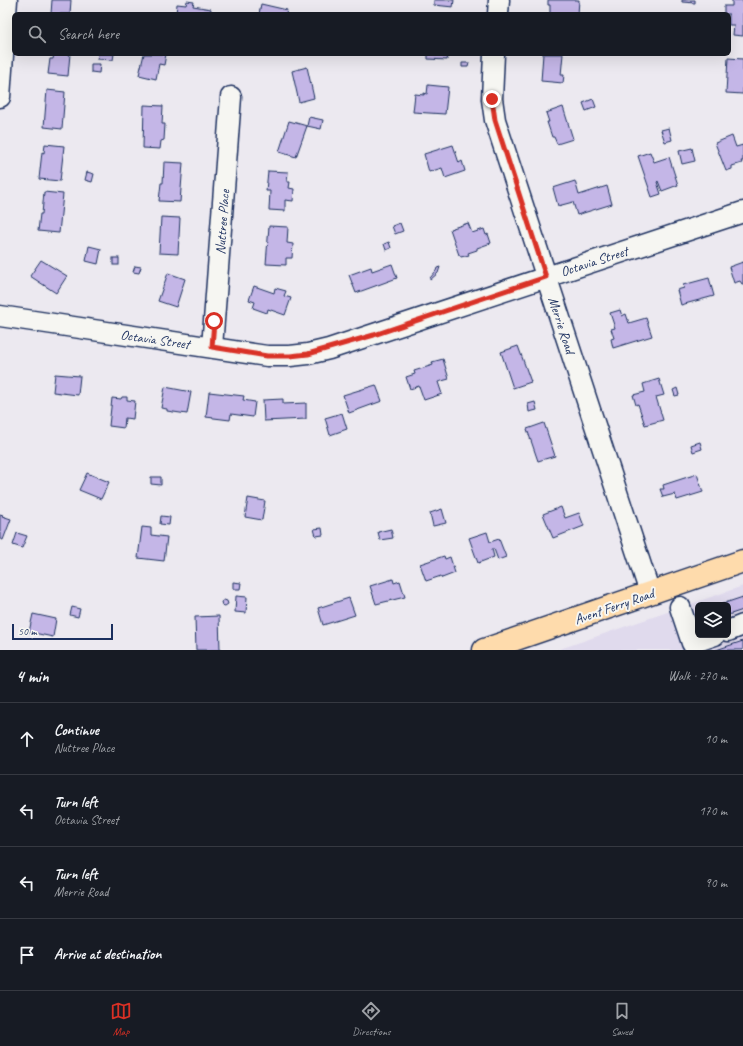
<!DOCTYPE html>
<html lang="en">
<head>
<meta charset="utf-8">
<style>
	body { margin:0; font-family:Caveat,sans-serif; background:#20242c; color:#f1f3f6 }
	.controls { position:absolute; right:12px; bottom:12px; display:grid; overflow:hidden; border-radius:6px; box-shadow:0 4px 16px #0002 }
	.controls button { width:36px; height:36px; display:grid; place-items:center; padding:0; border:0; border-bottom:1px solid #363941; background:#171b24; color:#f1f3f6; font:20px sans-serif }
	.scale { position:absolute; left:12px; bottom:10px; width:101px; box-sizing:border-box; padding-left:4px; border:2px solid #1b2f5e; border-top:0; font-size:11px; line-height:14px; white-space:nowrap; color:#1b2f5e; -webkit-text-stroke:3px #f6f6f2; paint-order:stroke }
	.stop { position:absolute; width:12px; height:12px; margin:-9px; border:3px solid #d93025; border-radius:50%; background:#fff }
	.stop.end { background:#d93025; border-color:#fff; box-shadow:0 1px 4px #0008 }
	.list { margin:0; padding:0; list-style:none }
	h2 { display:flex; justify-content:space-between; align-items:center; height:52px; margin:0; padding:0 16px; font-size:17px }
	h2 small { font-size:13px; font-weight:400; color:#9ea1a6 }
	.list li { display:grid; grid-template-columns:26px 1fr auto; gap:12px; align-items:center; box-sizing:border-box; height:72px; padding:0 16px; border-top:1px solid #363941 }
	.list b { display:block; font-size:15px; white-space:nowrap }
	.list p { margin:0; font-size:13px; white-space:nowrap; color:#9ea1a6 }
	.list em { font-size:13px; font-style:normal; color:#9ea1a6 }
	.icon { flex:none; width:22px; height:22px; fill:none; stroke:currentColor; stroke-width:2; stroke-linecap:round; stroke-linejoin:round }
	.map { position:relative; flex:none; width:743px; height:650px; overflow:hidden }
	.search { position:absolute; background:#171b24; box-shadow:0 4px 16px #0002; left:12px; right:12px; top:12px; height:44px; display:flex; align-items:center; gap:10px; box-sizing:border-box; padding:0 14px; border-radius:6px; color:#9ea1a6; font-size:15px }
	.sheet { height:340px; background:#171b24 }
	nav { display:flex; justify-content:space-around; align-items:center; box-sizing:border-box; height:56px; border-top:1px solid #363941; background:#171b24; font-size:11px; color:#9ea1a6 }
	nav a { display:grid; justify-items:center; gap:2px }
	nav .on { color:#d93025 }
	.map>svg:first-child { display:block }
</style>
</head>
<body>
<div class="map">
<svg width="743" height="650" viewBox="0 0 743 650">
	<rect width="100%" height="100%" fill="#ece9f0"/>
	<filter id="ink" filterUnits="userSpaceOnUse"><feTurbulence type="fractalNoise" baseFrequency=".025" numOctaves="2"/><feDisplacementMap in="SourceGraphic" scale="8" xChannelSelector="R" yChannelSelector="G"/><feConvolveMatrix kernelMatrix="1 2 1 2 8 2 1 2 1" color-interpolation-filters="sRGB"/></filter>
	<g filter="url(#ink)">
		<!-- built -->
		<path fill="#e0daed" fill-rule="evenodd" d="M743,586V650H557ZM698,605H728V635H698Z"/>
		<!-- building -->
		<g fill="#c4b6e7" stroke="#1b2f5e">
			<path d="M52,0H71L70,14H51Z"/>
			<path d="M434,0H454L453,7L434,5Z"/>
			<path d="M548,0H579L578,14H550V5H548Z"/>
			<path d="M682,0H695V3L682,2Z"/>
			<path d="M732,0H743V36L733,35L734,25H729V14H724V6H732Z"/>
			<path d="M187,1L194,2L193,6L211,9L210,14H176L177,4L186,5Z"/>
			<path d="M261,4L287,10L286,14H259Z"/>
			<path d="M54,54H70L68,76L48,74L50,59H53Z"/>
			<path d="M98,54H114L113,60L97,59Z"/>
			<path d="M144,54H166L164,65L159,64L156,79L139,75Z"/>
			<path d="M428,54H448L447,60L428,59Z"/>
			<path d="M543,54H563L561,75H564L563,83L541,81Z"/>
			<path d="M728,58L743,59V94L726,93Z"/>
			<path d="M462,63H469L468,67H462Z"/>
			<path d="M91,64H100L99,73L91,72Z"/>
			<path d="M307,67L314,98L299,102L292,71Z"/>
			<path d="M428,85L448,87L445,114L413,112L415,94L424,95V93L427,94Z"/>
			<path d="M47,90L65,92L62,129L44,127Z"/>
			<path d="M593,99L596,107L586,111L583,103Z"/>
			<path d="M144,105L163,106L162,124H165L164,140L161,141L160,149L143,148Z"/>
			<path d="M563,107L573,139L557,144L554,137H552L547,122H549L546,113Z"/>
			<path d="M309,117L323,120L321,129L307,126Z"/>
			<path d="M289,121L307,126L296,157L279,152Z"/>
			<path d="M669,128L672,140L665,142L661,130Z"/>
			<path d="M732,136L736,147L743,145V161H741L742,163L732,166V169L726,171L715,143Z"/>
			<path d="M45,144L64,146L60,181L39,179L42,152L44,153Z"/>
			<path d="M453,145L459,163L462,161L465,171L445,178L442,168L429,172L424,154Z"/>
			<path d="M692,148L695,161L682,164L679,151Z"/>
			<path d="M650,152L654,162L669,157L678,185L662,191L658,181L657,182L661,194L652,197L638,156Z"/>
			<path d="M164,162L183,163L180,202L159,201L161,183H163Z"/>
			<path d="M268,171L288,172L287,182H290L289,188L294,189L293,201L285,200V211L269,210L270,191H266Z"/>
			<path d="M87,172L94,174L92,182L85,180Z"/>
			<path d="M575,181L579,195L607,186L612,204L577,215L573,202L558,206L553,188Z"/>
			<path d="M44,192L63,194L59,233L38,231L40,214H42Z"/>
			<path d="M161,217L180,218L178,254L159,253Z"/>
			<path d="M400,223L403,231L395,234L392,226Z"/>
			<path d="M468,223L472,233L484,229L486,235L488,234L491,243L477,248V250L468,253L469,255L461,257L460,255H459L450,229Z"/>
			<path d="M269,226L288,227L287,243L293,244L292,258H286V265L266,264Z"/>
			<path d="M389,242L391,248L386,250L384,244Z"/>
			<path d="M89,246L101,249L98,264L86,261Z"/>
			<rect x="113" y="258" width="6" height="7"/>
			<path d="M41,260L67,276L56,293L30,276Z"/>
			<path d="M743,262V284H742L740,281L734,283L729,267Z"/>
			<path d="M392,264L397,278L356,293L349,275L371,267L372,271Z"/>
			<path d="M135,266L141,267L139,273L133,272Z"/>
			<path d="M440,267L438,273L430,280V278L436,271L437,268Z"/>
			<path d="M168,273L185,279L176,307L158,301Z"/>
			<path d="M709,278L714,296L681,305L677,290L684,288L683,285Z"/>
			<path d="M254,286L274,293L275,288L286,291L284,296L291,298L285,315L268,309L267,313L253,308L255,302L249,300Z"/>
			<path d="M620,310L622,316L626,314L629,323L646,318L652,336L613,348L611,339L614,338L611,329L615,328L610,313Z"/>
			<path d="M518,346L531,382L513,388L501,352Z"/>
			<path d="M443,359L449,379L438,382L442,394L424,400L419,386L410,389L406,377L415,374L414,371L433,365L432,362Z"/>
			<path d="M55,374L80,376L78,395L53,392Z"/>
			<path d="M659,379L664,395L656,397L663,420L645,425L638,404L636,405L633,395L645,392L643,384Z"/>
			<path d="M376,385L382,401L349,413L343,395Z"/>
			<path d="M165,387L191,392L187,414L167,411V409L161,408Z"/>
			<path d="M677,388L679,395L675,396L673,390Z"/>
			<path d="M209,392L244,396L243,400L255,402L253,417L231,414L230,420L206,417Z"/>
			<path d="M122,397H127V400L135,401L133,419L125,418L124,428L109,426L112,398L121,399Z"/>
			<path d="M283,399V404L306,403V419L264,421L263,400Z"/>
			<path d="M535,402L537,410L529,412L528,404Z"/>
			<path d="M342,413L347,429L330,435L325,418Z"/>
			<path d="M544,423L555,456L538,461L527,429Z"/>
			<path d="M700,442L702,449L693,452L691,445Z"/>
			<path d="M87,473L109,482L101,499L79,490Z"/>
			<path d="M697,474L703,492L677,500L675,494L663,497L660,489H664L663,485Z"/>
			<path d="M151,477H161V485L151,484Z"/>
			<path d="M248,498L265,501L262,520L245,517Z"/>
			<path d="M561,507L565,518L579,513L584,526L553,538L543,514Z"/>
			<path d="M442,509L446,523L433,526L430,513Z"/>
			<path d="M0,514L3,515L2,516L11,519L3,540L0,539Z"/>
			<path d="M161,516L170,517L169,525L160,524Z"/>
			<path d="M142,527L151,528V535L167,537L164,561L138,558Z"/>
			<path d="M322,528L323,535L316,536L314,529Z"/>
			<path d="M391,529L393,538L380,540L378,532Z"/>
			<path d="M487,532L490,542L499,539L506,557L498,560L494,549H492L494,557L478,563L469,538Z"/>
			<path d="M17,533L27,536L22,548L13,545Z"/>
			<path d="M444,556L445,559L450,557L455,573L442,578L441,576L426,581L420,564Z"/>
			<path d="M393,579L394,583L400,581L405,597L376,604L370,586Z"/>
			<path d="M233,582L241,583L240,589H233Z"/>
			<path d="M236,596L247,597L246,613L235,612Z"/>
			<path d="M743,597V610L728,615V605H719Z"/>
			<path d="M349,598L355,615L323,625L318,608Z"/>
			<path d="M224,600L227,601L228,604L225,606L222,605L221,602Z"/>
			<path d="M72,607L80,609L78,617L70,615Z"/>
			<path d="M33,614L56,619L53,637L29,632Z"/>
			<path d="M219,616L220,650H196L195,617Z"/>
			<path d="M743,641V650H716Z"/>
		</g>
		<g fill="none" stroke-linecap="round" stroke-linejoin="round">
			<!-- minor casing -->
			<g stroke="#1b2f5e" stroke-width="23">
				<g id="minor">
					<path d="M498,14L499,0"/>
					<path d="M494,54L492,99L495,120L650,593"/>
					<path d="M0,97L7,0"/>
					<path d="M0,316L267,356H290L308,354L329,349L743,212"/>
					<path d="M212,347L231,97"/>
					<path d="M680,607L692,643L715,635"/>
					<path d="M728,631L743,625"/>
				</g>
			</g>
			<!-- major casing -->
			<g stroke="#1b2f5e" stroke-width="25">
				<path id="major" d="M484,650L743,561"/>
			</g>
			<!-- minor -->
			<use href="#minor" stroke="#f6f6f2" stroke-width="20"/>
			<!-- major -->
			<use href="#major" stroke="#fedbac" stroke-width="22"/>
		</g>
	</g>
	<g fill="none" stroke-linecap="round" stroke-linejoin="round" filter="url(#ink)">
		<!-- route -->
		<path stroke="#d93025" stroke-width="5" d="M214,321L212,347L267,356H290L308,354L374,335L546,277L495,120L492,99"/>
	</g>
	<g text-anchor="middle" stroke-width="4" stroke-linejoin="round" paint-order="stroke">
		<!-- street labels -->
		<g font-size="14" fill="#1b2f5e" stroke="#f6f6f2">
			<text transform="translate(222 222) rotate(-86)" y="5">Nuttree Place</text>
			<text transform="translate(594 261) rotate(-18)" y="5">Octavia Street</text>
			<text transform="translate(562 325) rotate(72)" y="5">Merrie Road</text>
			<text transform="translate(155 339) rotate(8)" y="5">Octavia Street</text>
			<text transform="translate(614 606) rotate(-19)" y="5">Avent Ferry Road</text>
		</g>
	</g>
</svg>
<div class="controls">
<button><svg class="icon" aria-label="layers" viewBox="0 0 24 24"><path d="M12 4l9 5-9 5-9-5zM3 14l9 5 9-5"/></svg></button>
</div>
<div class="scale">50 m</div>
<div class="stop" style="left:214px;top:321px"></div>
<div class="stop end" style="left:492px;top:99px"></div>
<div class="search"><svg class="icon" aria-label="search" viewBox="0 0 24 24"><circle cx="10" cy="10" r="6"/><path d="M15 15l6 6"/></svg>Search here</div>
</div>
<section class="sheet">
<h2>4 min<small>Walk · 270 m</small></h2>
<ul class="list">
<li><svg class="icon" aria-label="ahead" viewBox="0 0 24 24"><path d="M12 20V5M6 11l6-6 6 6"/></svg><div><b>Continue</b><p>Nuttree Place</p></div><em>10 m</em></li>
<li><svg class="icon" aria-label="left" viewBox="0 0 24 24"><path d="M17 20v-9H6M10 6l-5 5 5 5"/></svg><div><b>Turn left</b><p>Octavia Street</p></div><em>170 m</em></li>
<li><svg class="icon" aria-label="left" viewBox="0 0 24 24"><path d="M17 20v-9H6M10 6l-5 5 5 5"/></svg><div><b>Turn left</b><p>Merrie Road</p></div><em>90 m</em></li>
<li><svg class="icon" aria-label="arrive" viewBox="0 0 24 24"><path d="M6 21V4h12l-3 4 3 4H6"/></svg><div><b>Arrive at destination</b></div></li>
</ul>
</section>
<nav>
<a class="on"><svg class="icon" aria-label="map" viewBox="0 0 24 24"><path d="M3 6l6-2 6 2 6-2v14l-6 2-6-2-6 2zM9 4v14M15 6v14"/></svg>Map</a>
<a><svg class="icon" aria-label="directions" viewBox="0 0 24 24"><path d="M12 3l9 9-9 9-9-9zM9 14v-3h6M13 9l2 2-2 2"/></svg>Directions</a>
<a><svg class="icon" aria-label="saved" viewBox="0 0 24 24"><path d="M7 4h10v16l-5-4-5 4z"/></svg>Saved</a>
</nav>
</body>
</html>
